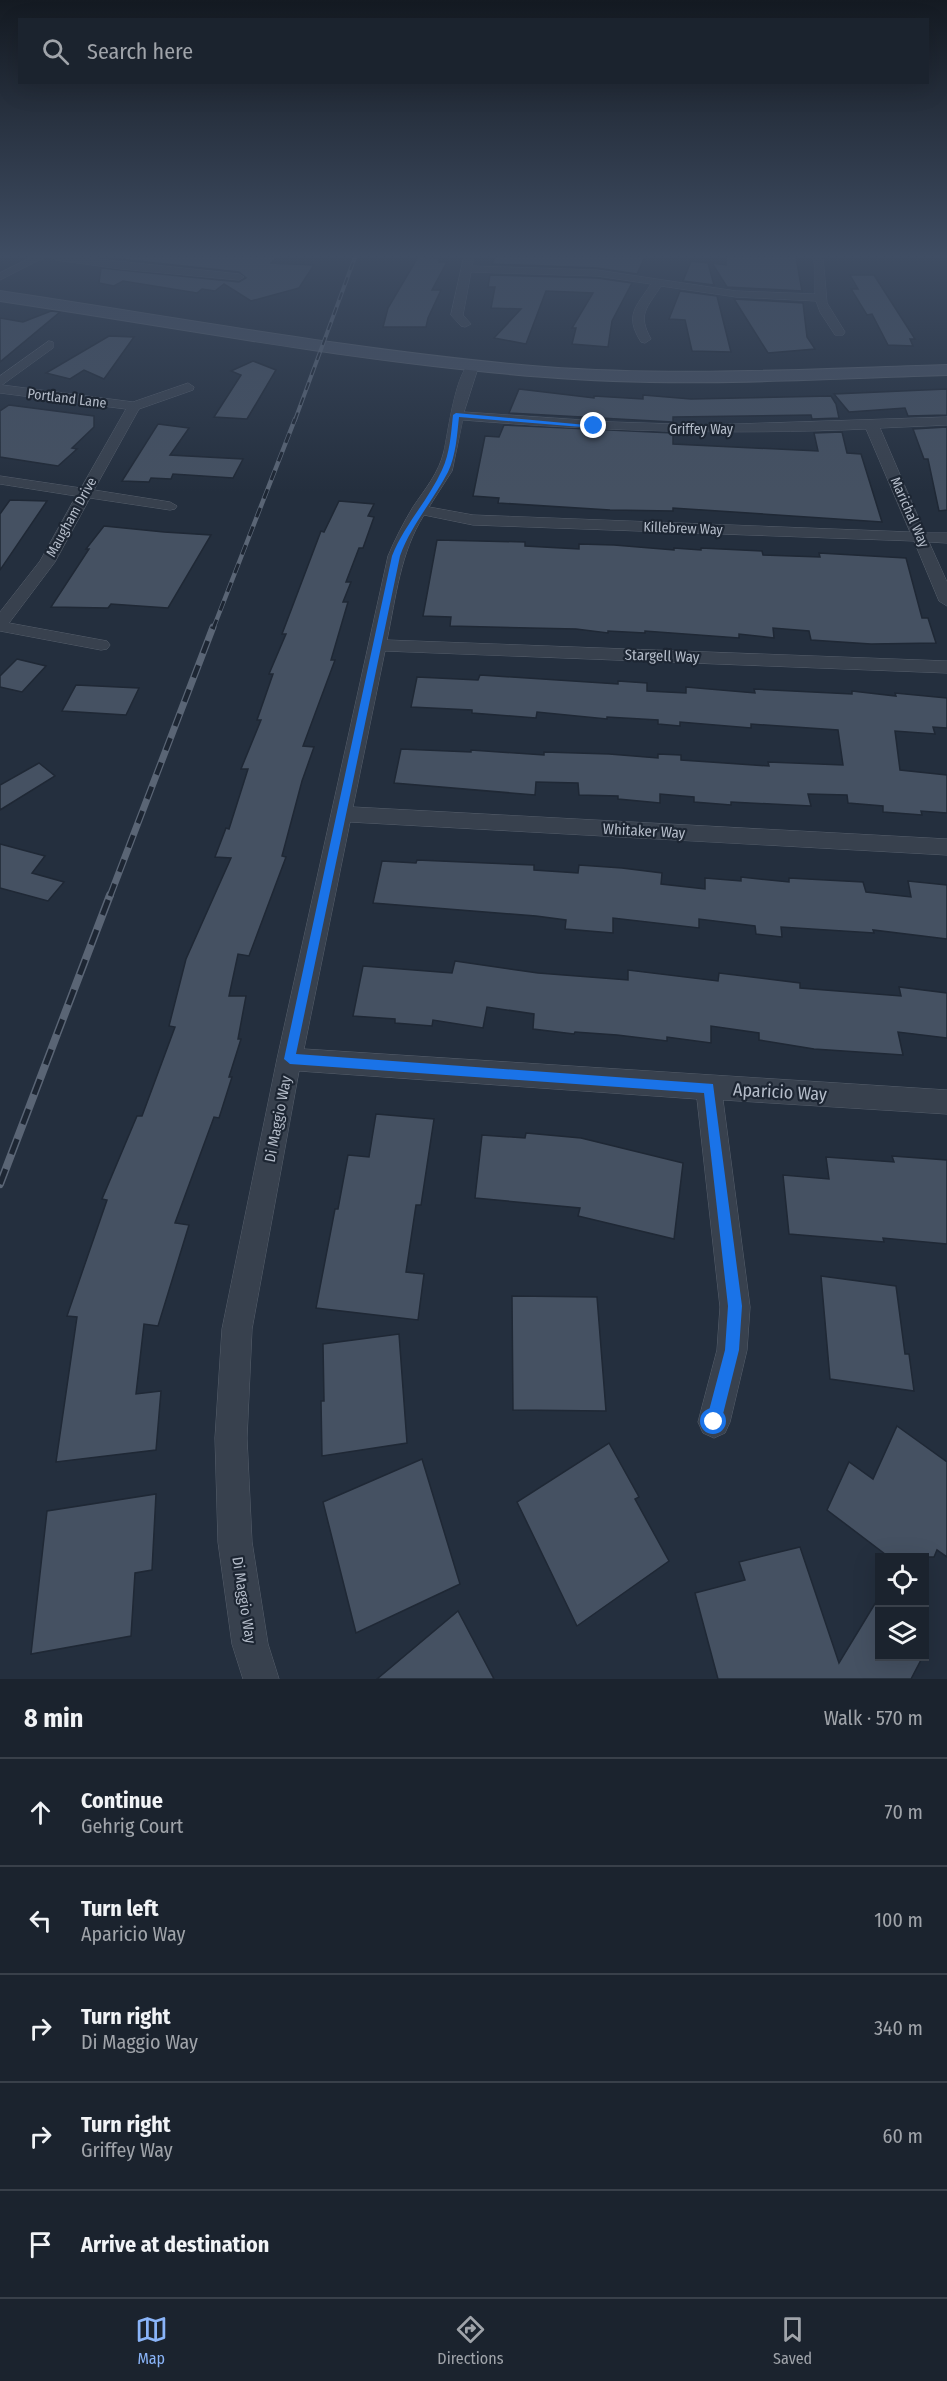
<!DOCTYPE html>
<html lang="en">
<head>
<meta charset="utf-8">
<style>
	body { margin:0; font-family:"Fira Sans Condensed",sans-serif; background:#242b36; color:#f1f3f6 }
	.controls { position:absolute; right:18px; bottom:18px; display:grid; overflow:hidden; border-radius:0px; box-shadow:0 6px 24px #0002 }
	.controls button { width:54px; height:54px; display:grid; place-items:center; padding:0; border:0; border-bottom:2px solid #39404a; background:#1b232e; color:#f1f3f6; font:30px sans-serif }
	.stop { position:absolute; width:18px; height:18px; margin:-14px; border:4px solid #1a73e8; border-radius:50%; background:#fff }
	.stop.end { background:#1a73e8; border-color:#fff; box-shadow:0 2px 6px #0008 }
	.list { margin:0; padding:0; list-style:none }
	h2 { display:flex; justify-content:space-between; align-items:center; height:78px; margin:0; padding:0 24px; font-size:26px }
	h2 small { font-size:20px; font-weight:400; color:#a0a4aa }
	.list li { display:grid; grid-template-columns:39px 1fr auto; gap:18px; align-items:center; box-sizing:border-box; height:108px; padding:0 24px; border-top:2px solid #39404a }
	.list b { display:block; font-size:22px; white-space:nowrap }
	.list p { margin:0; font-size:20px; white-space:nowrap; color:#a0a4aa }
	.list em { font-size:20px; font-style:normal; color:#a0a4aa }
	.icon { flex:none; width:33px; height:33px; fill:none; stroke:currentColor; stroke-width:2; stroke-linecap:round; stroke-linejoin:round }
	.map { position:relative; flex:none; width:947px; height:1679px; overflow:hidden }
	.search { position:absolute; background:#1b232e; box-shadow:0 6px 24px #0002; left:18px; right:18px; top:18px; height:66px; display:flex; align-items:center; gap:15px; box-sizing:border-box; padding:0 21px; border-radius:0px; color:#a0a4aa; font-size:22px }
	.sheet { height:618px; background:#1b232e }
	nav { display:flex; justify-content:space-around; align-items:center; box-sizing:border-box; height:84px; border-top:2px solid #39404a; background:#1b232e; font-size:16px; color:#a0a4aa }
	nav a { display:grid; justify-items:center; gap:3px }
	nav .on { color:#8ab4f8 }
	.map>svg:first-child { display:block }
</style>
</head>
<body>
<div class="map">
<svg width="947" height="1679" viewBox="0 0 947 1679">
	<rect width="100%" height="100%" fill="#242f3e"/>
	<!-- building -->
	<g fill="#455162" stroke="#1f2835" stroke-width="1.5">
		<path d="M101,257H277L271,263L314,265L299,288L251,301L224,284L215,291L202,289L197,293L123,281L114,286L99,283L101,268L239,282L246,278L239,272Z"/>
		<path d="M418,257L440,258L439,262H447L432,290H441L428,318L426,327H383L388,308Z"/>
		<path d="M495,257H645L637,274L597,268L492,264Z"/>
		<path d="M726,257H796L802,291L727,287L712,263L726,265Z"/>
		<path d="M691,261L708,263L714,285L683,281Z"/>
		<path d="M490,275L597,278L632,283L612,321L608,347L572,344L576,328H572L593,293L546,291L526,344L494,338L521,309L491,308L495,287H488Z"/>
		<path d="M850,275H874L915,339H910L913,346L888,345L872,314L867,315L851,289H858Z"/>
		<path d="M680,291L717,296L731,352L692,351L685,320L669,319Z"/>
		<path d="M734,299L803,303L807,337L815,349L768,353Z"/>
		<path d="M51,311L60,312L0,362V318L23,322Z"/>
		<path d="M109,336L134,337L104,379L84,370L70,379L46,373Z"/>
		<path d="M253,361L276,370L247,419L214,417L241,375L231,371Z"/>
		<path d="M519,389L594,398V396L643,399V395L691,399L831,396L836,404L839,418L812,419L811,415L673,417V422L509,413Z"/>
		<path d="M947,389V415L908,416L905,408L849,412L834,394Z"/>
		<path d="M9,405L94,416V427L72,448L77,449L58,466L0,457V411Z"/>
		<path d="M158,424L189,428L170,455L243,459L233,478L173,474L171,479L151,478L149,482L122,481Z"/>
		<path d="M504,425L673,433V444L818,451L814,433L842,432L847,453L861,454L882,522L673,508V511L610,510L498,503L499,498L473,496L485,436L499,437Z"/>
		<path d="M947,427V510L939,511L928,459H924L913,429Z"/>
		<path d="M10,500L47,501L0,570V514Z"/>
		<path d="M339,501L374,504L368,516L374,517L363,548H359L346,582H351L343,602H348L331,660H335L303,746L314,747L302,781L282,856L286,857L249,956L238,954L229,996H246L238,1039H241L229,1077H232L219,1118L214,1117L175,1223L189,1225L158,1326L144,1324L136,1394L161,1391L156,1450L56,1462L77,1317L67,1316L107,1200L102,1199L137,1116H142L175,1027L169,1026L186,959L231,858L215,857L226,828L229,829L248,769H241L261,720H257L273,674H269L286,634H282L321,531L324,532Z"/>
		<path d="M104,526L164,532L211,535L168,608L111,604L108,608L51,607L89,549H86Z"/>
		<path d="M437,540L525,542V546L579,549V544L614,545L674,550V548L701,550V548L762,551L763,555L820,557L819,553L906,558L922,618H928L936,643L871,644L811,640L809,631L773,628L774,638L739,634V638L645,631V633L608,631V633L576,629L450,626L451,617L423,616Z"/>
		<path d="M17,659L46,666L22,692L0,687V676Z"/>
		<path d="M480,675L618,684V681L647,683V691L686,693V687L755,693L754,689L852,694V691L896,696L895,693L947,698V728L933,727L935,734L895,731L900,770L947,775V813L921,811L922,815L883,812V806L848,803L847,795L808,794L811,806L731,802V805L694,802V797L660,794V803L618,799V796L579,795L578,783L536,782L535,795L394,783L401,749L471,752V750L544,755V752L609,754L658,758V754L681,755V760L769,766L768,762L843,765L838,730L751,724V728L680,722V726L658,724V720L607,717V719L537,712L536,718L472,713V710L411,707L417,677L478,680Z"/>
		<path d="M76,685L139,688L126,715L62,711Z"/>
		<path d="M39,763L55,776L0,810V785Z"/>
		<path d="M0,844L45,856L32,873L64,882L48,901L0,888Z"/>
		<path d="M417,860L534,865V870L578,873L579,865L622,868L662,873L661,884L705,889V878L741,881V877L789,882V878L863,882L866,892L911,897L908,881L947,885V939L873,930L874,933L781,927L782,937L756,934L755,926L699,919V928L613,918V933L565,929L566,920L536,916L373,903L382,861L416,863Z"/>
		<path d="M455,961L538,973L628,980V970L718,981L719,973L800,983V988L901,996L899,987L947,993V1038L898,1032L903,1055L814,1049L759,1040V1033L711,1026V1043L667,1037V1041L617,1035L575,1032L574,1034L533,1029L534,1014L487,1007L483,1028L433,1020L432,1026L395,1023V1019L353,1016L363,966L452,973Z"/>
		<path d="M376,1114L434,1119L421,1205H416L406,1272L424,1274L418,1320L316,1308L335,1209H338L348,1155L369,1157Z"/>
		<path d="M526,1133L581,1138L683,1163L674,1239L578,1216L580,1208L475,1198L482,1135L525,1138Z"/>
		<path d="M892,1156L947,1160V1244L883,1238L884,1242L789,1234L783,1175L829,1179L826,1157L894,1162Z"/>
		<path d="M821,1276L896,1286L905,1354H909L914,1391L830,1379Z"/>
		<path d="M512,1296L597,1297L606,1411L513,1410Z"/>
		<path d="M399,1334L407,1443L322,1456L321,1401H324L323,1344Z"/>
		<path d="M897,1426L947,1462V1557L937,1550L934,1557H889L827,1510L849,1462L873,1479Z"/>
		<path d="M609,1443L639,1497L635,1499L669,1561L577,1626L517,1502Z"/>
		<path d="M422,1459L460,1584L356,1633L323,1502Z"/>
		<path d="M156,1494L152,1570L135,1573L131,1636L31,1654L47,1511Z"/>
		<path d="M800,1547L839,1663L879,1597V1656H923L911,1679H718L695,1593L745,1580L739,1562Z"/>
		<path d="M458,1611L494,1679H377Z"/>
	</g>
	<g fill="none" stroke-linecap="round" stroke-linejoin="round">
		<!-- street casing -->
		<g stroke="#565f6c" stroke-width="1">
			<g id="street">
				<path d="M32,257H45L0,280V273Z"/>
				<path d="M51,257H78L239,274L244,277L239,280L121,269L56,260Z"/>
				<path d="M464,257H474L472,266L597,270L736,291L815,294V268L813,257H823L827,303L845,332L843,335H835L820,312L816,301L736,297L661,286C647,308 637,314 651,339L645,343L641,342C624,315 636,307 651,284L597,276L471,272L463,315L471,324L465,327L461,326L451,315Z"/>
				<path d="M49,341L53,342V348L2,385L133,402L188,383L194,387L193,390L139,409L94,490L170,502L177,506L175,509L170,510L90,498L55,562L9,623L107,641L110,645L107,649L101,650L0,631V612L40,561L76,496L0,484V476L81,488L126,409L0,393V376Z"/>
				<path d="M473,361L479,365L464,412L612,422L706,425L947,417V425L880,428L925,533H947V543L929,542L947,582V606L939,601L914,541L473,525L424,515C400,553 396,597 387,640L947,661V673L385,651L353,807L947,839V855L350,822L304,1049L947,1090V1114L723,1100L750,1307L747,1350L730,1422L725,1433L714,1438L703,1433L698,1422L717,1350L720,1307L697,1099L299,1071L252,1329L247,1438L252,1542L268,1644L279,1679H243L232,1644L218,1542L215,1438L222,1329L277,1059L388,556C395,539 404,522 413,507C425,489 439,473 444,451C448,434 456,366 473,361ZM463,420C598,431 731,435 866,429L910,532L473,515L429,507L452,471Z"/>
			</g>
		</g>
		<!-- secondary casing -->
		<g stroke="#565f6c" stroke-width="2">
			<path id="secondary" d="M0,291C181,318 363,352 545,367C679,377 813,369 947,365V375C813,379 679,388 545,377C362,363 181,328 0,301Z"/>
		</g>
		<!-- street -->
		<use href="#street" fill="#38414e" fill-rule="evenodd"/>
		<!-- secondary -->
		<use href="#secondary" fill="#465061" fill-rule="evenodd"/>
		<!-- rail-far3 casing -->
		<g stroke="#5a6575" stroke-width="4">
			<path id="rail-far3" d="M295,420L355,257"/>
		</g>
		<!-- rail-far2 casing -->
		<g stroke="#5a6575" stroke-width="4.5">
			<path id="rail-far2" d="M213,629L295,419"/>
		</g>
		<!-- rail-far1 casing -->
		<g stroke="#5a6575" stroke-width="7">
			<path id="rail-far1" d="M110,896L213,627"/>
		</g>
		<!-- rail casing -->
		<g stroke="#5a6575" stroke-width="8">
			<path id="rail" d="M0,1184L110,895"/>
		</g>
		<!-- rail-far3 -->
		<use href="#rail-far3" stroke="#1d2633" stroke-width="2" stroke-dasharray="8" stroke-linecap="butt"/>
		<!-- rail-far2 -->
		<use href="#rail-far2" stroke="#1d2633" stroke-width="3" stroke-dasharray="10" stroke-linecap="butt"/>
		<!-- rail-far1 -->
		<use href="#rail-far1" stroke="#1d2633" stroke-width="4.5" stroke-dasharray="13" stroke-linecap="butt"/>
		<!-- rail -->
		<use href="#rail" stroke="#1d2633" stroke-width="5" stroke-dasharray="16" stroke-linecap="butt"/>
	</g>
	<!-- sky -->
	<linearGradient id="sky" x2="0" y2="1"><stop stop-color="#141a22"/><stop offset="0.52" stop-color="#3f4d63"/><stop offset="1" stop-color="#3f4d63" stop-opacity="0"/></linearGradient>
	<rect width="947" height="492" fill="url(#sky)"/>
	<!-- route -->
	<path fill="#1a73e8" d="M456,413L597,426L594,428L459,417C457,435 456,455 448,472C433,501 411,525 400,556L296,1054L713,1084L742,1306L739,1350L721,1422L719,1427L714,1429L709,1427L706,1422L725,1350L728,1306L704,1093L290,1064L284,1059L392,556C404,525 428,501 442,470C450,453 451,433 453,415Z"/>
	<g text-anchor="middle" stroke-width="4.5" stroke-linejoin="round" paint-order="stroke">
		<!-- far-street labels -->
		<g font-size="14" fill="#b4bcc9" stroke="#1d2633">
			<text transform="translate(67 398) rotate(7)" y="5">Portland Lane</text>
			<text x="701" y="434">Griffey Way</text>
			<text transform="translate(910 512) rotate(66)" y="5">Marichal Way</text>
			<text transform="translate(71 517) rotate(-61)" y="5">Maugham Drive</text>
			<text transform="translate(683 528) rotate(2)" y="5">Killebrew Way</text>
		</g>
		<!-- street labels -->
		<g font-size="15" fill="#b4bcc9" stroke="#1d2633">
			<text transform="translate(662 656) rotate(2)" y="5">Stargell Way</text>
			<text transform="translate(644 831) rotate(3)" y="5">Whitaker Way</text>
			<text transform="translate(278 1119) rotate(-79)" y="5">Di Maggio Way</text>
			<text transform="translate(244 1600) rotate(81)" y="5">Di Maggio Way</text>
		</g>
		<!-- near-street labels -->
		<g font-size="18" fill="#b4bcc9" stroke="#1d2633">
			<text transform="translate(780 1092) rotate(3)" y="6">Aparicio Way</text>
		</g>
	</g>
</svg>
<div class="controls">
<button><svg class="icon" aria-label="locate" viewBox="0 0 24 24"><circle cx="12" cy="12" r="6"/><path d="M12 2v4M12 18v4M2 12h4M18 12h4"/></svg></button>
<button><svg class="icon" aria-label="layers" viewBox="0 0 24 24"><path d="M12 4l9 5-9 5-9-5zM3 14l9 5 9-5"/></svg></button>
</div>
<div class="stop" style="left:714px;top:1422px"></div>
<div class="stop end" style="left:594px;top:426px"></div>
<div class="search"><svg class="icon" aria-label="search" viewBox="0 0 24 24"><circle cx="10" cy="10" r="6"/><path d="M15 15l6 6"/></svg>Search here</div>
</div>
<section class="sheet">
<h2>8 min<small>Walk · 570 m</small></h2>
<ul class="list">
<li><svg class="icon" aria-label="ahead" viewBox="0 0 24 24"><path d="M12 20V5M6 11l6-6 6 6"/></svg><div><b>Continue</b><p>Gehrig Court</p></div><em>70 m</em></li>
<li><svg class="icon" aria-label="left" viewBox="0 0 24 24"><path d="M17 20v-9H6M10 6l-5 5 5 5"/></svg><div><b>Turn left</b><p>Aparicio Way</p></div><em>100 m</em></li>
<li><svg class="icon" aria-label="right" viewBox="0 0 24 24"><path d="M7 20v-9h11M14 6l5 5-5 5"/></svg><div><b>Turn right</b><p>Di Maggio Way</p></div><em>340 m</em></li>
<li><svg class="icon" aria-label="right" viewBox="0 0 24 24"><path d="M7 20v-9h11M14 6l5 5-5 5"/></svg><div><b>Turn right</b><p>Griffey Way</p></div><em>60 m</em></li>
<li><svg class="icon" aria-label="arrive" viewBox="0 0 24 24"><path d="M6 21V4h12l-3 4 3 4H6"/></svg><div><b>Arrive at destination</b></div></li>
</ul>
</section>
<nav>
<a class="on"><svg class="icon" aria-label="map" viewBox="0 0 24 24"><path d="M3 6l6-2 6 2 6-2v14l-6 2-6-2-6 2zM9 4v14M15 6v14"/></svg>Map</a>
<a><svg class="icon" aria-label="directions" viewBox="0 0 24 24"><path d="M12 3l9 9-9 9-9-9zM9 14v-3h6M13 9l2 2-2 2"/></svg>Directions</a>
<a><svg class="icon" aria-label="saved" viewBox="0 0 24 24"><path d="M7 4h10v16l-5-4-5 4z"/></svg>Saved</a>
</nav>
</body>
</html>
